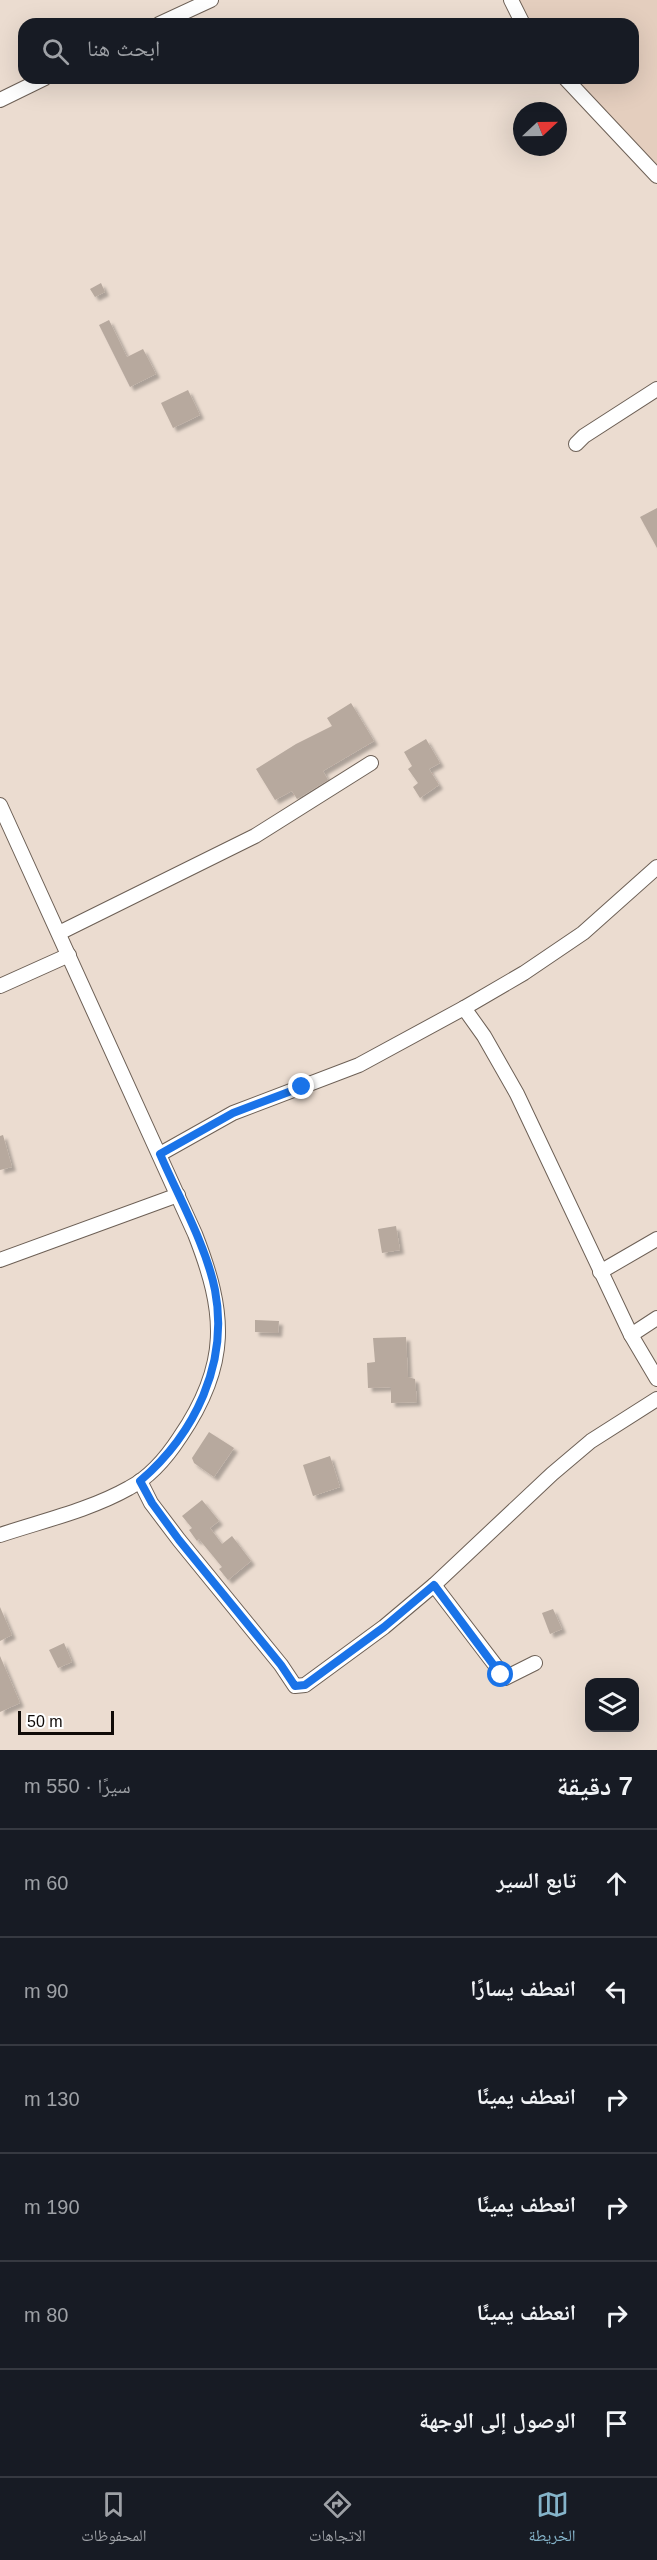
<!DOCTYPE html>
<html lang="ar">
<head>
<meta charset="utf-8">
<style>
	body { margin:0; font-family:Arial,"Noto Naskh Arabic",sans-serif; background:#20242c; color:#f1f3f6; direction:rtl }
	.controls { position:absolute; right:18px; bottom:18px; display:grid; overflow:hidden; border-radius:12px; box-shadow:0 6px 24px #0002 }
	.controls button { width:54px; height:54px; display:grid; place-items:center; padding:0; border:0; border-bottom:2px solid #363941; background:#171b24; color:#f1f3f6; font:30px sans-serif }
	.compass { position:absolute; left:513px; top:102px; width:54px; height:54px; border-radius:50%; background:#171b24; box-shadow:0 6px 24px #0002; rotate:68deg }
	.scale { position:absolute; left:18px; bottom:15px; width:96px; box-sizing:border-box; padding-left:6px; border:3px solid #100b08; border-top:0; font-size:16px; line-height:21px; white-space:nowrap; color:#100b08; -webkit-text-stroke:4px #fff; paint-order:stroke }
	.stop { position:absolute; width:18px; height:18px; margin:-14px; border:4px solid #1a73e8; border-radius:50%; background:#fff }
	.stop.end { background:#1a73e8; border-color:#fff; box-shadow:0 2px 6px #0008 }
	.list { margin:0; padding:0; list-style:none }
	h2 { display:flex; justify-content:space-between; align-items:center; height:78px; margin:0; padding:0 24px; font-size:26px }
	h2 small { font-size:20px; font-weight:400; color:#9ea1a6 }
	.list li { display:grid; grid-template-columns:39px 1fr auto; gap:18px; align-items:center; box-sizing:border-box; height:108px; padding:0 24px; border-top:2px solid #363941 }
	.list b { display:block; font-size:22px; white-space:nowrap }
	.list em { font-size:20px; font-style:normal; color:#9ea1a6 }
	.icon { flex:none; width:33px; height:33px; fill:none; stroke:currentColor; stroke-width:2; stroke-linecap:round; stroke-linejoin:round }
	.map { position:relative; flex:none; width:657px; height:1750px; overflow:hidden; direction:ltr }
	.search { position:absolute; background:#171b24; box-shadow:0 6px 24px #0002; left:18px; right:18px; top:18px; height:66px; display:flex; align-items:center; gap:15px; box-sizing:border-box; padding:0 21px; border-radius:18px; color:#9ea1a6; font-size:22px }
	.sheet { height:726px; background:#171b24 }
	nav { display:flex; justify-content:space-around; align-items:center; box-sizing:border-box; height:84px; border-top:2px solid #363941; background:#171b24; font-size:16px; color:#9ea1a6 }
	nav a { display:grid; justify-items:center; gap:3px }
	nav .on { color:#85b4ca }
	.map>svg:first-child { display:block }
</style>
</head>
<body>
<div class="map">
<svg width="657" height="1750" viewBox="0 0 657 1750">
	<defs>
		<filter id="shadow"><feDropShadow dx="4" dy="4" stdDeviation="1.5" flood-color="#0004"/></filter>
	</defs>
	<rect width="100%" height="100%" fill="#ebdcd0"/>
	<!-- built -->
	<path fill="#e4cebe" d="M514,0H657V171L571,78H633V24H526Z"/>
	<!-- building -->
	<g fill="#b7a99e" filter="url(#shadow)">
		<path d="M101,283L105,292L95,297L90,289Z"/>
		<path d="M109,320L127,357L143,349L156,374L130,387L99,325Z"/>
		<path d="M188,390L200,415L173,428L161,403Z"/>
		<path d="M657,508V548L640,517Z"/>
		<path d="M351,703L374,741L323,771L328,780L297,799L292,791L275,800L256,769L296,744L332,726L327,718Z"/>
		<path d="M426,739L440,763L429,769L439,785L420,798L413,787L418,783L408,769L412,766L404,752Z"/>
		<path d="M3,1135L12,1167L0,1170V1136Z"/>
		<path d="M396,1226L400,1250L382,1253L378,1229Z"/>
		<path d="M255,1320L279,1321L278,1333L255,1332Z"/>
		<path d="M406,1337L408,1377L415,1379L417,1402L391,1403V1387L368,1388L367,1363L375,1362L373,1338Z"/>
		<path d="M209,1432L234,1448L214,1477L194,1463L192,1458Z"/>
		<path d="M330,1456L340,1487L313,1496L303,1465Z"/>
		<path d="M202,1500L219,1521L210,1528L222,1544L232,1536L251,1561L228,1580L219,1569L222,1567L199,1539L197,1541L189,1530L192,1528L182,1516Z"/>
		<path d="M0,1607L12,1635L0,1641Z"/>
		<path d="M553,1609L562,1629L550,1634L542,1613Z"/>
		<path d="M64,1643L72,1662L58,1668L49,1650Z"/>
		<path d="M0,1656L20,1703L0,1712Z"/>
	</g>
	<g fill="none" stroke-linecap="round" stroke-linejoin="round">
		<!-- minor casing -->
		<g stroke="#6d6056" stroke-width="16">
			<g id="minor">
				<path d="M511,0L523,24"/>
				<path d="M159,24L211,0"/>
				<path d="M565,78L657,176"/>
				<path d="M0,100L45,78"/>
				<path d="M576,444L584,436L657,389"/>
				<path d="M0,805L195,1234C226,1313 230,1364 180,1437C167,1457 150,1477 129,1488C90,1510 42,1521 0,1535"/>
				<path d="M59,933L255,836L371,763"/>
				<path d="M0,986L69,955"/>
				<path d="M464,1008L524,973L583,933L657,867"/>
				<path d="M160,1154L233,1113L359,1065L464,1008L484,1036L517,1094L631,1335L657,1379"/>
				<path d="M0,1260L178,1195"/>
				<path d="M600,1272L657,1239"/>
				<path d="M631,1335L657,1318"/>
				<path d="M140,1481L151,1503L179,1540L281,1665L295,1686L305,1685L384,1627L434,1585L505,1678L535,1663"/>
				<path d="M434,1585L552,1474L591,1441L657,1399"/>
			</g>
		</g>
		<!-- minor -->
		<use href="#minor" stroke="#fff" stroke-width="14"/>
	</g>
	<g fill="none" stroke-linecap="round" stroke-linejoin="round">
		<!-- route -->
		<path stroke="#1a73e8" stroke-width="8" d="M302,1087L233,1113L160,1154C178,1196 206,1245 215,1290C229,1363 195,1434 140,1481L152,1503L179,1540L281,1665L295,1686L305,1685L384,1627L434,1585L501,1675"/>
	</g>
</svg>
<div class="controls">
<button><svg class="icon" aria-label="layers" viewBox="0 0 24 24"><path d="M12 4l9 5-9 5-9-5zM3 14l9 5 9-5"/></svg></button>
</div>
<svg class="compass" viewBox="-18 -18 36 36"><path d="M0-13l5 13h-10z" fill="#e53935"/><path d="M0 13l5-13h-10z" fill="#9ea1a6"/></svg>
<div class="scale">50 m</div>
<div class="stop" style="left:501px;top:1675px"></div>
<div class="stop end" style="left:302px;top:1087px"></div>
<div class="search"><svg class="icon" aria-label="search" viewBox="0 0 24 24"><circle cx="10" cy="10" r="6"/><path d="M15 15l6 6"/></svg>ابحث هنا</div>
</div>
<section class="sheet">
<h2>7 دقيقة<small>سيرًا · 550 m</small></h2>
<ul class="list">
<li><svg class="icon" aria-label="ahead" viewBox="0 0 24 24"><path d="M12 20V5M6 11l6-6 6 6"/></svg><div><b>تابع السير</b></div><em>60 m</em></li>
<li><svg class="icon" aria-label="left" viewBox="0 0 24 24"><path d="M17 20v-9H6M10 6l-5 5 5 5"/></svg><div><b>انعطف يسارًا</b></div><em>90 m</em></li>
<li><svg class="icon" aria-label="right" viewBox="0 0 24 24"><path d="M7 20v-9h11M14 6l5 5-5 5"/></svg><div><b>انعطف يمينًا</b></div><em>130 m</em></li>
<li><svg class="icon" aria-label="right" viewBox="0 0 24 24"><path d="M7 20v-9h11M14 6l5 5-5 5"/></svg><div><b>انعطف يمينًا</b></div><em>190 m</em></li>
<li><svg class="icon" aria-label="right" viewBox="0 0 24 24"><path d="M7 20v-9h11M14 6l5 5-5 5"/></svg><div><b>انعطف يمينًا</b></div><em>80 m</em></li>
<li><svg class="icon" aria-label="arrive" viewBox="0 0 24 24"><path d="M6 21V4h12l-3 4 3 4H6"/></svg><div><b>الوصول إلى الوجهة</b></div></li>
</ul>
</section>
<nav>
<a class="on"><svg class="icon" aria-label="map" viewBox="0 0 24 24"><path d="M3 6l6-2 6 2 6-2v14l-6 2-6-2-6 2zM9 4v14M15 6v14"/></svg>الخريطة</a>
<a><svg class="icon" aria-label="directions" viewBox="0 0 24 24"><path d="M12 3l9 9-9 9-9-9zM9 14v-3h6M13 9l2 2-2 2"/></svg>الاتجاهات</a>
<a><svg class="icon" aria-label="saved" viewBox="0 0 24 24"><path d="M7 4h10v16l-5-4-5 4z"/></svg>المحفوظات</a>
</nav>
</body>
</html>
